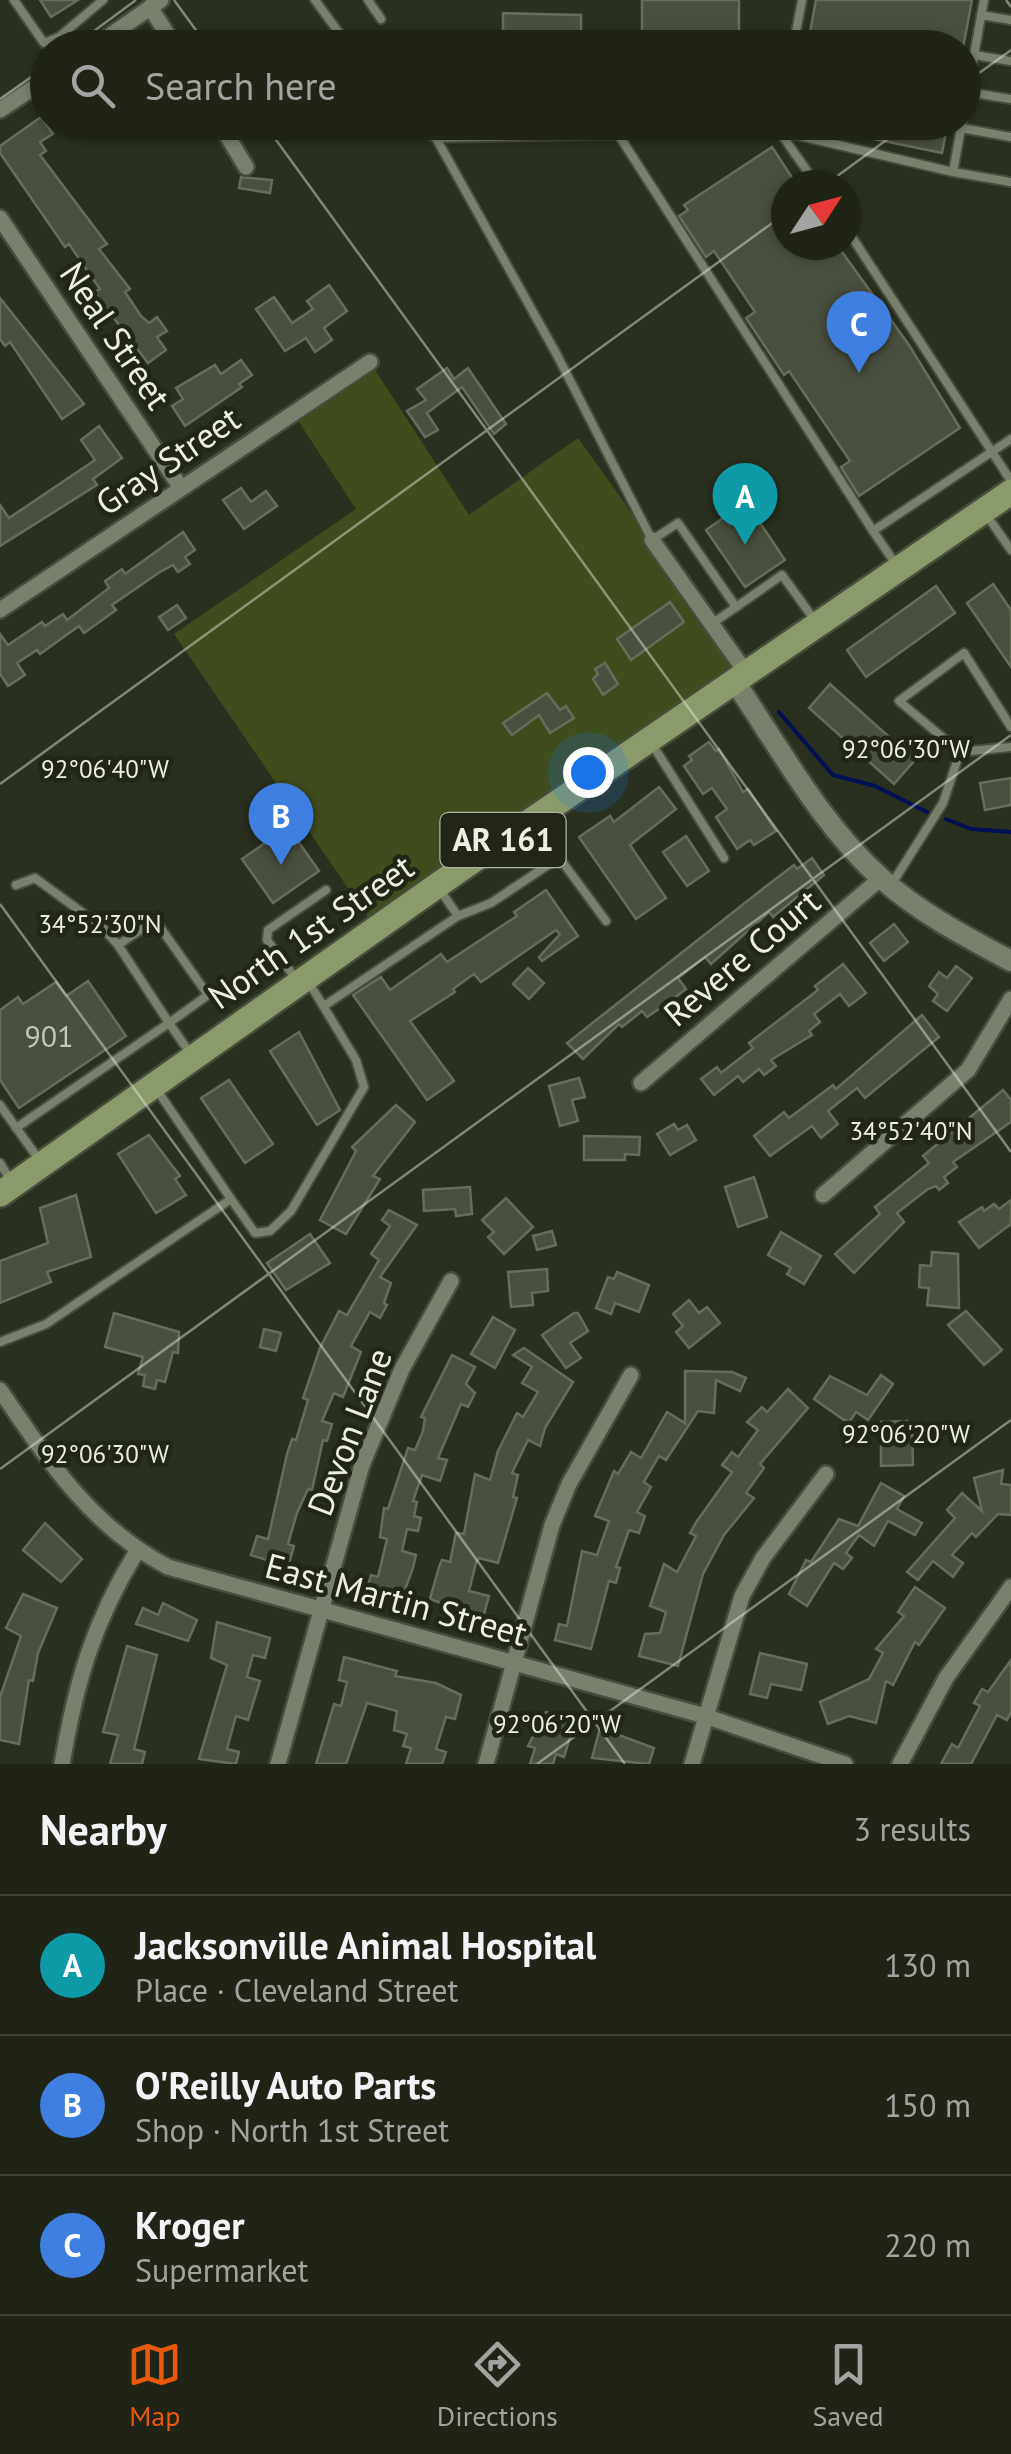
<!DOCTYPE html>
<html lang="en">
<head>
<meta charset="utf-8">
<style>
	body { margin:0; font-family:"PT Sans",sans-serif; background:#282c20; color:#f1f3f6 }
	.compass { position:absolute; left:771px; top:170px; width:90px; height:90px; border-radius:50%; background:#202417; box-shadow:0 2px 8px #0004; rotate:54deg }
	.you { position:absolute; left:588px; top:772px; width:35px; height:35px; margin:-25px; border:8px solid #fff; border-radius:50%; background:#1a73e8; box-shadow:0 0 0 15px #1a73e833 }
	.badge { display:grid; place-items:center; width:65px; height:65px; border-radius:50%; background:#ea580c; color:#fff; font-size:32px; font-weight:700 }
	.pin { position:absolute; translate:-50% -82px; filter:drop-shadow(0 2px 5px #0008) }
	.pin::after { content:''; position:absolute; top:52px; width:35px; height:30px; background:inherit; clip-path:polygon(0 0,100% 0,50% 100%) }
	.list { margin:0; padding:0; list-style:none }
	h2 { display:flex; justify-content:space-between; align-items:center; height:130px; margin:0; padding:0 40px; font-size:42px }
	h2 small { font-size:32px; font-weight:400; color:#a2a4a1 }
	.list li { display:grid; grid-template-columns:65px 1fr auto; gap:30px; align-items:center; box-sizing:border-box; height:140px; padding:0 40px; border-top:2px solid #3d4136 }
	.list b { display:block; font-size:38px; white-space:nowrap }
	.list p { margin:0; font-size:32px; white-space:nowrap; color:#a2a4a1 }
	.list em { font-size:32px; font-style:normal; color:#a2a4a1 }
	.icon { flex:none; width:55px; height:55px; fill:none; stroke:currentColor; stroke-width:2; stroke-linecap:round; stroke-linejoin:round }
	.map { position:relative; flex:none; width:1011px; height:1764px; overflow:hidden }
	.search { position:absolute; background:#202417; box-shadow:0 2px 8px #0004; left:30px; right:30px; top:30px; height:110px; display:flex; align-items:center; gap:25px; box-sizing:border-box; padding:0 35px; border-radius:55px; color:#a2a4a1; font-size:38px }
	.sheet { height:550px; background:#202417 }
	nav { display:flex; justify-content:space-around; align-items:center; box-sizing:border-box; height:140px; border-top:2px solid #3d4136; background:#202417; font-size:28px; color:#a2a4a1 }
	nav a { display:grid; justify-items:center; gap:5px }
	nav .on { color:#ea580c }
	.map>svg:first-child { display:block }
</style>
</head>
<body>
<div class="map">
<svg width="1011" height="1764" viewBox="0 0 1011 1764">
	<rect width="100%" height="100%" fill="#2a301f"/>
	<!-- green -->
	<path fill="#3f4d1c" d="M370,362L469,515L578,438L747,674L376,929L174,634L356,509L293,413Z"/>
	<g fill="none" stroke-linecap="round" stroke-linejoin="round">
		<!-- stream -->
		<g stroke="#021055" stroke-width="4">
			<path d="M779,712L833,775L875,786L927,812"/>
			<path d="M946,819L971,829L1011,832"/>
		</g>
	</g>
	<!-- building -->
	<g fill="#4a503f" stroke="#676d5b" stroke-width="2.5">
		<path d="M40,0H78L51,17Z"/>
		<path d="M642,0H739V36L642,35Z"/>
		<path d="M816,0H972L963,48H807Z"/>
		<path d="M503,13L581,15V48H503Z"/>
		<path d="M41,117L53,134L40,142L46,151L40,155L107,244L99,249L130,289L125,292L141,316L149,323L157,317L167,331L157,337L166,350L148,363L94,292L100,289L69,244L65,247L0,153V146Z"/>
		<path d="M820,122H948L942,153L820,128Z"/>
		<path d="M772,147L797,185H786V245H837L909,345L960,428L859,496L841,467L850,461L789,371L784,375L746,318L755,312L714,251L706,257L679,216L688,210L684,205Z"/>
		<path d="M241,177L272,180L270,193L239,188Z"/>
		<path d="M329,285L347,311L324,328L332,340L315,352L306,338L285,351L256,309L274,297L292,323L313,309L307,301Z"/>
		<path d="M0,298L84,404L62,419L10,342L5,346L0,339Z"/>
		<path d="M241,360L252,375L239,384L242,387L185,426L172,406L183,399L176,388L215,365L221,374Z"/>
		<path d="M447,368L454,379L468,368L506,424L494,434L462,387L427,413L438,430L425,437L407,411L426,400L417,389Z"/>
		<path d="M99,426L122,458L93,479L97,485L0,546V505L9,518L95,460L81,440Z"/>
		<path d="M241,488L251,502L266,491L277,506L244,529L223,500Z"/>
		<path d="M746,502L785,560L745,587L706,530Z"/>
		<path d="M183,532L195,550L185,557L190,564L178,572L173,565L160,572L112,605L116,610L84,633L79,626L40,654L37,650L17,663L25,675L8,686L0,674V634L8,645L42,622L45,626L63,614L67,620L109,588L105,581L122,569L125,574Z"/>
		<path d="M993,584L1011,610V667L967,603Z"/>
		<path d="M936,586L955,613L866,677L847,650Z"/>
		<path d="M670,602L684,622L631,660L617,639Z"/>
		<path d="M177,605L186,618L168,630L159,617Z"/>
		<path d="M605,663L618,684L603,695L593,679L598,674L595,669Z"/>
		<path d="M830,684L915,760L894,784L809,708Z"/>
		<path d="M547,693L560,710L566,706L574,718L550,733L539,715L512,735L503,723Z"/>
		<path d="M709,742L716,751L719,749L743,792L748,789L776,831L754,845L750,840L737,849L716,817L727,809L712,788L703,794L684,766L692,760L689,756Z"/>
		<path d="M1011,778V805L985,810L980,783Z"/>
		<path d="M659,787L676,809L630,845L666,898L636,919L579,837L610,816L614,822Z"/>
		<path d="M288,827L319,871L273,903L242,859Z"/>
		<path d="M686,836L709,871L687,886L663,852Z"/>
		<path d="M812,858L824,875L773,917L769,912L711,964L705,957L678,978L686,989L669,1002L647,1017L642,1011L622,1027L619,1024L583,1059L567,1043L765,887L794,865L797,869Z"/>
		<path d="M546,890L578,936L542,961L539,957L560,934L556,930L481,982L474,974L453,989L455,992L410,1021L454,1081L427,1100L353,995L381,977L390,990L441,954L447,962L517,916L514,912Z"/>
		<path d="M894,924L908,942L884,961L870,943Z"/>
		<path d="M843,964L866,993L849,1006L840,994L814,1014L820,1022L809,1031L812,1035L771,1060L776,1066L764,1075L759,1069L743,1082L738,1076L714,1095L701,1079L717,1067L721,1073L753,1048L749,1043L818,990L815,986Z"/>
		<path d="M956,966L972,978L947,1011L933,1001L938,994L929,986L939,972L947,978Z"/>
		<path d="M528,968L544,983L529,999L513,984Z"/>
		<path d="M88,981L126,1036L19,1108L0,1080V1010L18,997L23,1004L56,982L66,996Z"/>
		<path d="M922,1015L939,1037L865,1098L857,1088L828,1111L838,1124L821,1138L812,1126L770,1156L754,1136L784,1112L789,1118L833,1085L836,1089Z"/>
		<path d="M299,1032L340,1110L317,1125L270,1051Z"/>
		<path d="M579,1078L585,1097L572,1100L578,1121L560,1126L549,1086Z"/>
		<path d="M229,1080L273,1144L245,1163L201,1098Z"/>
		<path d="M1003,1090L1011,1100V1122L953,1162L957,1167L944,1177L948,1183L939,1190L936,1186L928,1189L897,1213L904,1222L854,1273L835,1254L880,1214L875,1207L929,1163L923,1156Z"/>
		<path d="M396,1105L415,1122L373,1176L380,1179L346,1234L320,1220L356,1151L352,1147Z"/>
		<path d="M674,1124L678,1130L687,1125L696,1140L670,1155L657,1134Z"/>
		<path d="M149,1135L180,1176L175,1179L186,1195L156,1213L118,1154Z"/>
		<path d="M584,1136L640,1137L639,1155L625,1154V1160H584Z"/>
		<path d="M754,1177L767,1217L738,1227L725,1187Z"/>
		<path d="M470,1187L472,1214L456,1216L455,1209L424,1211L423,1190Z"/>
		<path d="M76,1195L91,1257L47,1272L51,1282L0,1303V1261L48,1243L40,1208Z"/>
		<path d="M506,1198L533,1227L504,1254L488,1237L494,1232L482,1220Z"/>
		<path d="M1011,1200V1224L979,1248L959,1222L982,1207L984,1211L994,1204L999,1209Z"/>
		<path d="M389,1210L417,1225L380,1277L391,1283L384,1303L387,1305L380,1318L370,1312L351,1346L361,1352L343,1397L334,1393L322,1421L332,1424L327,1441L323,1440L312,1490L308,1489L297,1513L288,1544L294,1546L288,1567L251,1555L257,1536L268,1539L287,1454L292,1439L296,1440L308,1400L303,1398L320,1348L339,1311L347,1315L379,1260L371,1254L390,1226L382,1220Z"/>
		<path d="M552,1231L556,1245L537,1250L533,1236Z"/>
		<path d="M781,1232L821,1256L804,1284L787,1274L791,1268L768,1255Z"/>
		<path d="M310,1234L330,1263L286,1290L267,1263Z"/>
		<path d="M932,1252L958,1254L959,1308L927,1305L929,1288L919,1287L920,1265L931,1266Z"/>
		<path d="M547,1269L548,1291L532,1293L533,1305L511,1307L508,1272Z"/>
		<path d="M617,1272L649,1285L639,1312L615,1303L611,1314L596,1308L608,1277L614,1279Z"/>
		<path d="M689,1300L699,1313L707,1307L720,1323L689,1348L676,1332L683,1326L673,1314Z"/>
		<path d="M966,1311L1002,1350L984,1365L948,1325Z"/>
		<path d="M114,1313L179,1332L178,1353L173,1352L165,1382L157,1380L155,1389L143,1386L145,1375L138,1374L143,1357L105,1347Z"/>
		<path d="M574,1313H578L588,1331L570,1343L581,1358L566,1368L542,1335Z"/>
		<path d="M493,1317L515,1330L495,1368L471,1354Z"/>
		<path d="M264,1329L281,1333L276,1351L260,1347Z"/>
		<path d="M524,1348L573,1382L545,1428L540,1446L528,1440L512,1473L518,1475L513,1497L517,1498L498,1563L479,1558L476,1563L469,1591L489,1596L484,1614L462,1611L430,1599L439,1567L442,1560L450,1562L456,1533L464,1534L475,1474L490,1480L498,1451L517,1413L523,1417L538,1392L522,1383L532,1367L513,1355Z"/>
		<path d="M452,1355L475,1367L466,1384L475,1393L468,1407L461,1404L438,1458L447,1460L440,1481L422,1475L413,1501L417,1502L414,1516L421,1518L418,1531L407,1529L402,1551L416,1555L413,1568L403,1595L367,1590L371,1575L378,1577L387,1539L380,1537L384,1508L388,1509L408,1448L415,1450L423,1431L425,1418L421,1417Z"/>
		<path d="M685,1371L732,1372L746,1378L740,1391L716,1380L714,1413L698,1411L666,1460L659,1456L644,1482L651,1487L637,1512L645,1516L639,1533L629,1530L616,1567L620,1568L616,1583L609,1581L591,1649L555,1640L559,1624L567,1626L582,1551L597,1555L609,1521L595,1516L614,1471L618,1474L631,1452L641,1458L667,1412L685,1423Z"/>
		<path d="M881,1375L893,1384L868,1420L856,1412L850,1421L844,1420L814,1399L830,1376L867,1395Z"/>
		<path d="M788,1389L808,1408L760,1464L764,1468L746,1493L754,1498L724,1535L703,1574L678,1666L639,1656L645,1634L660,1633L666,1612L650,1606L664,1564L677,1572L696,1536L690,1533L697,1521L732,1472L722,1465L732,1452L738,1457L758,1430L747,1422L762,1407L767,1412Z"/>
		<path d="M908,1421L912,1427L913,1465L881,1466V1422Z"/>
		<path d="M1003,1470L1001,1484L1011,1485V1515L998,1514L976,1537L972,1533L952,1555L963,1563L953,1577L933,1561L918,1580L907,1572L955,1518L947,1510L962,1493L982,1511L974,1478Z"/>
		<path d="M881,1483L904,1496L897,1509L922,1523L915,1535L888,1521L874,1546L859,1535L846,1553L852,1558L843,1569L834,1563L807,1606L789,1594L806,1560L811,1562L839,1519L858,1526Z"/>
		<path d="M45,1523L82,1559L61,1582L23,1550Z"/>
		<path d="M915,1587L945,1608L919,1645L915,1642L893,1685L886,1681L876,1723L849,1716L828,1724L820,1702L869,1679L883,1653L876,1649L904,1616L898,1612Z"/>
		<path d="M23,1594L57,1608L38,1653L33,1681L29,1680L19,1744L0,1740V1697L21,1636L6,1628Z"/>
		<path d="M163,1603L197,1620L188,1641L136,1624L143,1608L158,1615Z"/>
		<path d="M217,1622L270,1638L265,1658L253,1655L247,1677L260,1681L248,1720L236,1716L227,1749L239,1752L236,1764L199,1759L227,1665L211,1658Z"/>
		<path d="M127,1646L157,1655L134,1749L145,1752L142,1764H110L118,1735L103,1732Z"/>
		<path d="M760,1653L807,1664L801,1690L771,1684L767,1698L750,1694Z"/>
		<path d="M344,1657L397,1671L395,1676L436,1683L461,1695L455,1719L446,1717L436,1749L446,1752L442,1764H406L411,1748L403,1746L407,1734L394,1730L397,1711L367,1703L346,1764H316L334,1704L341,1706L347,1682L339,1680Z"/>
		<path d="M1011,1660V1712L1007,1720L997,1715L971,1764H941L952,1744L958,1748L980,1706L974,1703L982,1689L988,1692Z"/>
		<path d="M546,1712L575,1721L564,1757L556,1754L553,1764H530L535,1748L528,1746Z"/>
		<path d="M600,1728L654,1748L649,1764L592,1758Z"/>
	</g>
	<g fill="none" stroke-linecap="round" stroke-linejoin="round">
		<!-- service casing -->
		<g stroke="#474c3d" stroke-width="12">
			<g id="service">
				<path d="M14,0L44,43L59,37L103,0"/>
				<path d="M315,0L350,48"/>
				<path d="M368,0L381,19"/>
				<path d="M981,15L1011,20"/>
				<path d="M793,48L802,0"/>
				<path d="M974,55L984,0"/>
				<path d="M967,92L1011,99"/>
				<path d="M964,113L974,55L1011,61"/>
				<path d="M406,122L436,138L779,131L780,122"/>
				<path d="M962,122L953,172L1011,182"/>
				<path d="M961,128L1011,137"/>
				<path d="M618,134L873,531"/>
				<path d="M436,138L557,355L652,540L678,523L736,607"/>
				<path d="M817,185L779,131L953,172"/>
				<path d="M846,228L1011,481"/>
				<path d="M985,513L1011,550"/>
				<path d="M895,563L873,531L1011,439"/>
				<path d="M713,623L782,575L816,622"/>
				<path d="M652,744L724,858"/>
				<path d="M960,752L1011,747"/>
				<path d="M893,882L943,803L960,752L899,701L964,653L1011,727"/>
				<path d="M16,885L35,878L102,927L118,945"/>
				<path d="M440,890L458,916"/>
				<path d="M155,920L208,995L169,1023L118,945Z"/>
				<path d="M296,979L267,940L268,930L326,890"/>
				<path d="M324,1006L458,916L491,903L554,861L564,864L606,921"/>
				<path d="M0,1105L40,1161"/>
				<path d="M16,1128L169,1023L192,1056"/>
				<path d="M0,1163L11,1181"/>
				<path d="M231,1199L255,1233L270,1231L291,1211L364,1087L356,1060L308,981"/>
				<path d="M0,1342L46,1324L231,1199L157,1090"/>
			</g>
		</g>
		<!-- minor casing -->
		<g stroke="#474c3d" stroke-width="20">
			<g id="minor">
				<path d="M150,7L176,48"/>
				<path d="M92,48L161,0"/>
				<path d="M0,110L48,78"/>
				<path d="M219,122L246,167"/>
				<path d="M0,218L181,488"/>
				<path d="M652,540L747,674"/>
				<path d="M0,610L370,362"/>
				<path d="M641,1083L881,878"/>
				<path d="M823,1195L968,1070L1011,999"/>
				<path d="M0,1390C48,1460 90,1526 168,1567L705,1716L845,1764"/>
				<path d="M62,1764C76,1682 93,1623 137,1551"/>
				<path d="M278,1764L362,1465L402,1369L451,1281"/>
				<path d="M486,1764L552,1525L569,1484L631,1375"/>
				<path d="M692,1764L742,1596L763,1558L826,1474"/>
				<path d="M900,1764L946,1678L1011,1587"/>
			</g>
		</g>
		<!-- tertiary casing -->
		<g stroke="#474c3d" stroke-width="25">
			<path id="tertiary" d="M735,682C780,748 821,825 882,879C920,913 966,937 1011,961"/>
		</g>
		<!-- primary casing -->
		<g stroke="#474c3d" stroke-width="30">
			<path id="primary" d="M0,1194L462,868L1011,492"/>
		</g>
		<!-- service -->
		<use href="#service" stroke="#79806d" stroke-width="8"/>
		<!-- minor -->
		<use href="#minor" stroke="#79806d" stroke-width="15"/>
		<!-- tertiary -->
		<use href="#tertiary" stroke="#79806d" stroke-width="20"/>
		<!-- primary -->
		<use href="#primary" stroke="#8a9b69" stroke-width="25"/>
	</g>
	<!-- ticks -->
	<path fill="none" stroke="#ecefe5" stroke-width="2.5" stroke-opacity="0.45" d="M174,0L209,48M1006,0L1011,7M71,48L136,0M964,84L1011,50M0,99L48,65M263,122L1011,1152M825,185L911,122M0,784L786,213M0,904L625,1764M0,1469L1011,735M537,1764L1011,1420"/>
	<g text-anchor="middle" stroke-width="9" stroke-linejoin="round" paint-order="stroke">
		<!-- number labels -->
		<g font-size="30" fill="#c4c7bc">
			<text x="49" y="1047">901</text>
		</g>
		<!-- shield labels -->
		<rect fill="#212616" stroke="#afb3a7" stroke-width="2.5" x="440.5" y="813" width="125" height="54" rx="8"/>
		<g font-size="32" font-weight="bold" fill="#ecefe5">
			<text x="503" y="851">AR 161</text>
		</g>
		<!-- street labels -->
		<g font-size="35" fill="#ecefe5" stroke="#212616">
			<text transform="translate(115 336) rotate(56)" y="12">Neal Street</text>
			<text transform="translate(168 461) rotate(-34)" y="12">Gray Street</text>
			<text transform="translate(311 932) rotate(-35)" y="12">North 1st Street</text>
			<text transform="translate(742 958) rotate(-40)" y="12">Revere Court</text>
			<text transform="translate(350 1432) rotate(-69)" y="12">Devon Lane</text>
			<text transform="translate(396 1600) rotate(15)" y="12">East Martin Street</text>
		</g>
	</g>
	<g font-size="25" text-anchor="middle" fill="#ecefe5" stroke="#212616" stroke-width="9" stroke-linejoin="round" paint-order="stroke">
		<text x="906" y="758">92°06'30"W</text>
		<text x="105" y="778">92°06'40"W</text>
		<text x="100" y="933">34°52'30"N</text>
		<text x="911" y="1140">34°52'40"N</text>
		<text x="906" y="1443">92°06'20"W</text>
		<text x="105" y="1463">92°06'30"W</text>
		<text x="557" y="1733">92°06'20"W</text>
	</g>
</svg>
<svg class="compass" viewBox="-18 -18 36 36"><path d="M0-13l5 13h-10z" fill="#e53935"/><path d="M0 13l5-13h-10z" fill="#a2a4a1"/></svg>
<div class="you"></div>
<div class="pin badge" style="left:745px;top:545px;background:#0f9aa8">A</div>
<div class="pin badge" style="left:281px;top:865px;background:#3f7fe0">B</div>
<div class="pin badge" style="left:859px;top:373px;background:#3f7fe0">C</div>
<div class="search"><svg class="icon" aria-label="search" viewBox="0 0 24 24"><circle cx="10" cy="10" r="6"/><path d="M15 15l6 6"/></svg>Search here</div>
</div>
<section class="sheet">
<h2>Nearby<small>3 results</small></h2>
<ul class="list">
<li><span class="badge" style="background:#0f9aa8">A</span><div><b>Jacksonville Animal Hospital</b><p>Place · Cleveland Street</p></div><em>130 m</em></li>
<li><span class="badge" style="background:#3f7fe0">B</span><div><b>O'Reilly Auto Parts</b><p>Shop · North 1st Street</p></div><em>150 m</em></li>
<li><span class="badge" style="background:#3f7fe0">C</span><div><b>Kroger</b><p>Supermarket</p></div><em>220 m</em></li>
</ul>
</section>
<nav>
<a class="on"><svg class="icon" aria-label="map" viewBox="0 0 24 24"><path d="M3 6l6-2 6 2 6-2v14l-6 2-6-2-6 2zM9 4v14M15 6v14"/></svg>Map</a>
<a><svg class="icon" aria-label="directions" viewBox="0 0 24 24"><path d="M12 3l9 9-9 9-9-9zM9 14v-3h6M13 9l2 2-2 2"/></svg>Directions</a>
<a><svg class="icon" aria-label="saved" viewBox="0 0 24 24"><path d="M7 4h10v16l-5-4-5 4z"/></svg>Saved</a>
</nav>
</body>
</html>
